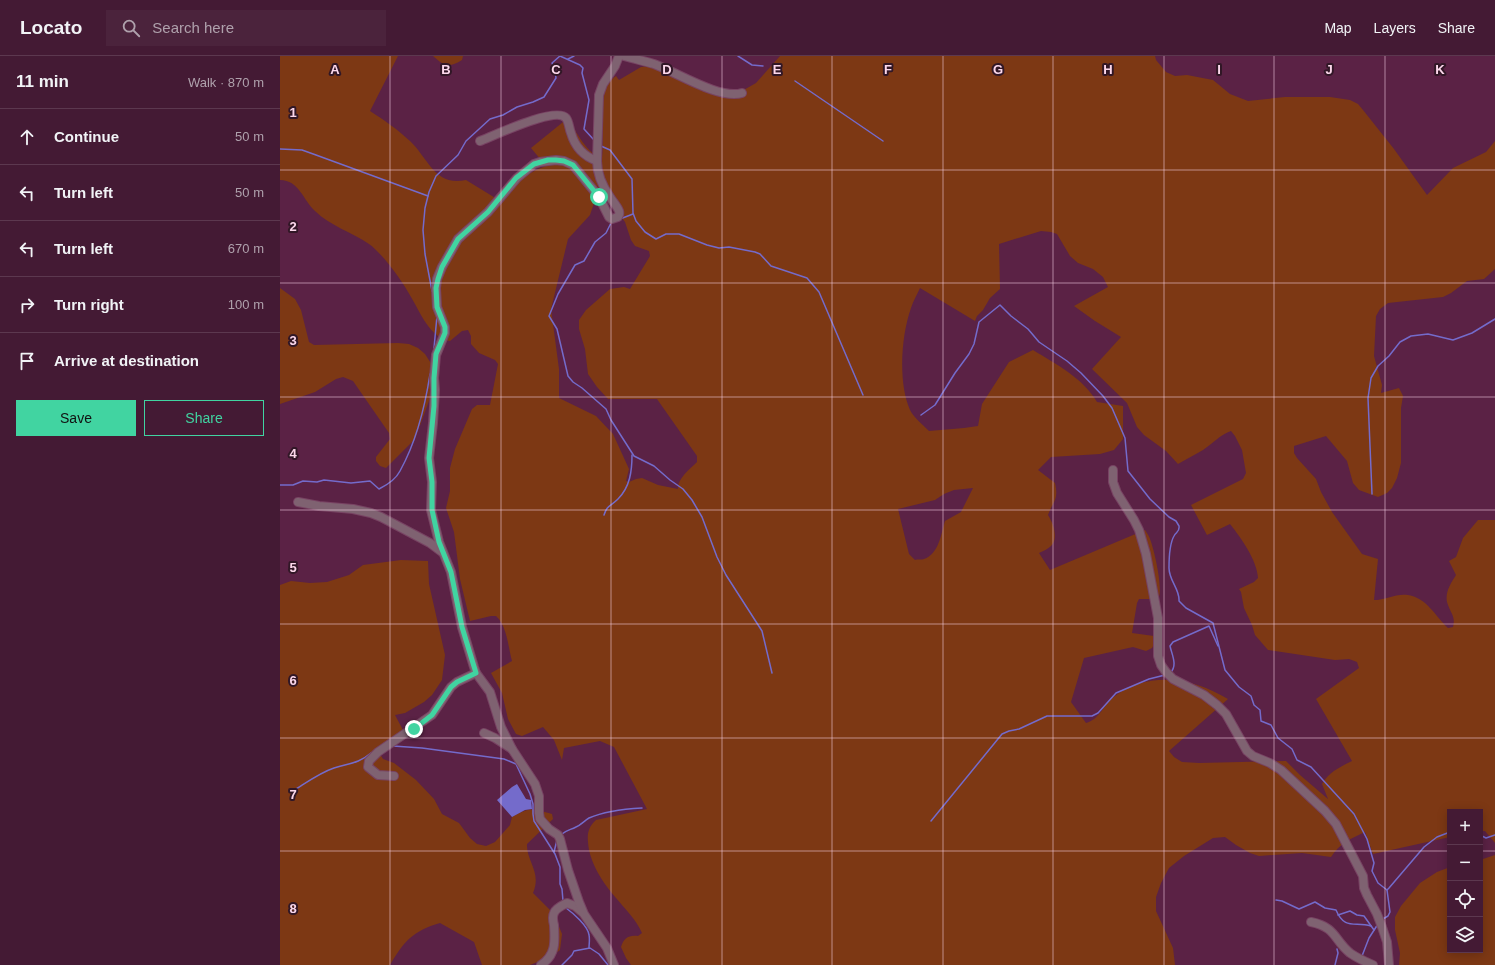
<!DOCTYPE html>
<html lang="en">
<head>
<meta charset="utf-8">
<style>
	body { margin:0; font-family:Helvetica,sans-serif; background:#4b233c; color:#f1f3f6 }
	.controls { position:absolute; right:12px; bottom:12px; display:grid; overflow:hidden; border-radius:0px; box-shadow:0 2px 10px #0003 }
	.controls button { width:36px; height:36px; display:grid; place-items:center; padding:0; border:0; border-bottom:1px solid #5c384f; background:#441a34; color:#f1f3f6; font:20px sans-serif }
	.stop { position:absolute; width:12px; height:12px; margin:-9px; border:3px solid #41d4a1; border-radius:50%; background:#fff }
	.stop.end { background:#41d4a1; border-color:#fff; box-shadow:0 1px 4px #0008 }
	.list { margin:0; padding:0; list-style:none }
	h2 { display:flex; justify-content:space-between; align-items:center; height:52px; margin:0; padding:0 16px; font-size:17px }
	h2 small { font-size:13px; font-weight:400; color:#afa1ac }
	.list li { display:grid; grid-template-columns:26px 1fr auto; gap:12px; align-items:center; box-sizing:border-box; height:56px; padding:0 16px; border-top:1px solid #5c384f }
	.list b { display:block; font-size:15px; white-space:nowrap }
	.list em { font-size:13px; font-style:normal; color:#afa1ac }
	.actions { display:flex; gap:8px; padding:12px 16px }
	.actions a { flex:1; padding:9px 0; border:1px solid #41d4a1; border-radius:0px; text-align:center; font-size:14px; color:#41d4a1 }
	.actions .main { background:#41d4a1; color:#111 }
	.icon { flex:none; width:22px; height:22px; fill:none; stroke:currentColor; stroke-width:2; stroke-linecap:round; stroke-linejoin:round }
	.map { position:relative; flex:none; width:1215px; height:909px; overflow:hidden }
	header { display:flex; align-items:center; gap:24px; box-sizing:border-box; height:56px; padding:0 20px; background:#441a34; border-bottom:1px solid #5c384f }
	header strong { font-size:19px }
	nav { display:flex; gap:22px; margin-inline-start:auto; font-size:14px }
	.search { width:280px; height:36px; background:#4b233c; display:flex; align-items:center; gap:10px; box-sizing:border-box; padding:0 14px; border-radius:0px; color:#afa1ac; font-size:15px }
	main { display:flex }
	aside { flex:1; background:#441a34 }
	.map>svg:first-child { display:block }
</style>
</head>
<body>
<header>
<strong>Locato</strong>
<div class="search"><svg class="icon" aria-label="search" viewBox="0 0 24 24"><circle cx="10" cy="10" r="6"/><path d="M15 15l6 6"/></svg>Search here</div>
<nav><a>Map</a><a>Layers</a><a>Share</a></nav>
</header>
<main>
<aside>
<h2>11 min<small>Walk · 870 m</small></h2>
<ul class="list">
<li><svg class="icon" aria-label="ahead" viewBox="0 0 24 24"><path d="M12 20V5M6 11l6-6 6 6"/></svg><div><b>Continue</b></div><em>50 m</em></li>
<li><svg class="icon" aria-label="left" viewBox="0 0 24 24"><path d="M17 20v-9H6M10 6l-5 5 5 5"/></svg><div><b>Turn left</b></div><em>50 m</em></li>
<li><svg class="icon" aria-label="left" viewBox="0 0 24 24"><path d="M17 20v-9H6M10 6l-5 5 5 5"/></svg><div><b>Turn left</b></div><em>670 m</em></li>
<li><svg class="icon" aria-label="right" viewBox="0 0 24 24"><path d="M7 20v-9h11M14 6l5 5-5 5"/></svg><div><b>Turn right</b></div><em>100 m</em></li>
<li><svg class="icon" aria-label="arrive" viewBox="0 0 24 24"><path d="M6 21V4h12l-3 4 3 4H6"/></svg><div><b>Arrive at destination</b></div></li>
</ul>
<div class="actions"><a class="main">Save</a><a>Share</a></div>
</aside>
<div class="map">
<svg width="1215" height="909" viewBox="0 0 1215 909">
	<rect width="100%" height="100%" fill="#5b2245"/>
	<!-- green -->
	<g fill="#7d3814" fill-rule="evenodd">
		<path d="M0,0H118L90,55C104,64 117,73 130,85C148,102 155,131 186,124L217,143C232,131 247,116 266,110L251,92L288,62C295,74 308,100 322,101C325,79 315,32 336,20L339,24L361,11L378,9L446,34L462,35L476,27L500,0H875L876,4L886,16L895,20L907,19L933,24L950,38L968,45L1005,41H1050L1070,44L1078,48L1083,54L1114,93L1147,139L1173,112L1206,96L1215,85V213L1204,223L1187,225L1171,237L1163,241L1108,247L1100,253L1096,260L1094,300L1102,329L1101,337L1119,332L1123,340L1121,352V407L1117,422L1112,432L1107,437L1098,441L1079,434L1073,427L1067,405L1046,380L1014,390V397L1017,402L1036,423L1041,436L1052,456L1082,498L1098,503L1094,544C1105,544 1117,537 1128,539C1147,542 1155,560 1168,572L1173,571C1176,560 1170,557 1167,546C1165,536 1171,527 1176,519L1169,505L1176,501L1183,482L1198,464H1215V787L1205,775H1200V756H1170V781L1093,798L1085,776C1070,783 1060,787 1051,801L1022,797L979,800L970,797L956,789L945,781L933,782L904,800L889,812L881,827L876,841V855L893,892L895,909H351L346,902L341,891C344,882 348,879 358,880L362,877C356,863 345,853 336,842C323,827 309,806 308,786C307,777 309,770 316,764L367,753L334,691L320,685L284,692L282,704L274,684L263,671L242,680L236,678L228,663L222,637L211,617L232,605C228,590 227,570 216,560H211L190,565L180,523L174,476L166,452L170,435V412L175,393L192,353L197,349H210L218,308L215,304L199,297L191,288V280L188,274L182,275L170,285C150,282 140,256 131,241C123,226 103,198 89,188C72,176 50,170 35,155C23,144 19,124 0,124ZM317,130L345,166L351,184L355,190L369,195L370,200L350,233L344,231L330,233L306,254L299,264V273L305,293L308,318L317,331L328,343H377L417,400V406C410,413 397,423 398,433L378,429L362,422L356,423L349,426L346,425L349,413L333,378L316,360L279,342V313L271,253L288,183L310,159L317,138ZM761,175L771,176L777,178L790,200L798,207L813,213L823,221L828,231L794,250L815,265L841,281L812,313L847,347L857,371L864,379L886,395L898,408C906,403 915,399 923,394C932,388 941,378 951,375L955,380L962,394L966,417L963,423L911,449L927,479L950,468C961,482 977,504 978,522L974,526L959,533L961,536L964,552L972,569L975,579L988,594L1055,604L1069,603L1077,606L1079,612L1036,643L1072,705C1060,711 1049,716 1042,728L1048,743L1020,719L1006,705L919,707L902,706L894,701L889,695L948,643C914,622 869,614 835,640C824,648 819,664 806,667L791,646L804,602L853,591L866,595L872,592L875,587L874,580L852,577L857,547L859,543H878C884,535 874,493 870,483C869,480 867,477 865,474L770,514L759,497C763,495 768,493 771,490C779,482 773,467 768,459C773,445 779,444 775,427L758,414L771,401L820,398L834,394L843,383V350L817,346C803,322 776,308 753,294L729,306L702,348L698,370L684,372L649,375C643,369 634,362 630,354C618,327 621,280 631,252C633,245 637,239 640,232L695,265L697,260L703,254L710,242L720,233L719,188ZM693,432L681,456L665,465C661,478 659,498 644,503C642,504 637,503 635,504L629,498L618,453L655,444L664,438L674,434Z"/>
		<path d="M153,0H183L182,4C169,12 164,10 153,0Z"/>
		<path d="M0,232L15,243L21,254L29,286L34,289L118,287L129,288L138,292L145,298L152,309L153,334L135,383L106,412L100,410L96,405V401L110,383L109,377L73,325L63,321L56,323L35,336L0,348Z"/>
		<path d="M121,504L148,505L149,528L165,599L162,624L152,639L144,646L125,657L115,659L124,676L100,698L103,703L114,707L136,724L154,743L162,758L179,767L190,782L197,788L206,790L215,786L230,769L232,761C251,750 253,753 272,758L273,763L247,788C246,805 262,816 253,837L274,858L282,878L280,894L272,900L250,909H202L194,886L160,867C133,875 124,885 110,909H0V529L11,525L30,527L47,526L69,519L83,509Z"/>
		<path d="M1215,799V909H1119L1120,897L1115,874V861L1121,850L1140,827L1157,816L1170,811V894H1200V804Z"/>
	</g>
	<!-- water -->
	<path fill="#746bcb" d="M237,728L246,743L251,744L252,753L245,754L232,761L217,744L232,731Z"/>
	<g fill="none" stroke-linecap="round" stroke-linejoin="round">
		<!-- stream -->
		<g stroke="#746bcb" stroke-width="1.5">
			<path d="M458,0L472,9L483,10"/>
			<path d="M288,3L294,0"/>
			<path d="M515,25L603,85"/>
			<path d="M321,90L330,94L352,123L353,157L356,165L365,176L376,183L386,178H399L427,189L439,192L449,191L475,196L480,198L491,210L527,222L539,236L583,339"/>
			<path d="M0,93L22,94L36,99L148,140"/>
			<path d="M340,163L353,158"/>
			<path d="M331,167L326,177L315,186L304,205L295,209L278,238L269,260L277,273L288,320L293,326L302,332L326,353L331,364L354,400L374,410L390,424L403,433L412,444L422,461L437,501L446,519L482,575L492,617"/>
			<path d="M152,235L145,198L143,174L145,152L149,136L156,120L178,99L186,85L210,63L223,59L237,51L253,46L264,41L276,22L275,15L272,7L280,0L300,9L303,12L302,17L309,44L304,73L314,84"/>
			<path d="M154,292L157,260"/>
			<path d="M641,359L655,349L675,317L689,298L694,288L699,266L720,249L731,260L748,273L759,286L787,305L801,317L823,340L832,352L845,382L848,415L870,443L889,461L896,465L899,470C900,476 896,476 894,480C890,487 889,504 889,512C889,525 900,533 899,545L906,552L933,567L945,614L959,631L971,640L974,649L980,654L981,665L991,669L998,682L1012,693L1017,704L1031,711L1074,758L1087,783L1094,807L1092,815L1098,827L1107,834"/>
			<path d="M0,429H13L23,425L37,426L44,424L71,427L90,425L99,433C107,429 116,423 120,415C136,386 145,351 150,318"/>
			<path d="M1092,438L1088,342L1091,322L1098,310L1109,300L1120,286L1131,280L1148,278L1173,284L1192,277L1215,263"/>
			<path d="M324,459C327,449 331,450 338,443C350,431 352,415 352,399"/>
			<path d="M890,617C898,610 892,599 890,590L893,586L929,570L938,590"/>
			<path d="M113,690L142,692L224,703L236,708L250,738L253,748V758L254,765L275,798L280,811V828L282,833L283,845"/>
			<path d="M13,735C26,727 39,717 54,712C69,707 78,708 91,697"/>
			<path d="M651,765L722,678L729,675L739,673L767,660H812L818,657L836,637L869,623L885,619"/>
			<path d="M282,778C287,774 290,774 296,771C301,769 304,765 309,762C325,755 344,753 362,752"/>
			<path d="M1200,779L1206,782L1215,779"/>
			<path d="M274,796L277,784"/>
			<path d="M996,844L1002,845L1019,853L1035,846L1045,852L1056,854C1065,875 1075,865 1091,870"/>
			<path d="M286,852C293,857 308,870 309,879C310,883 309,888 309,892"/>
			<path d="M1058,859L1070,855L1077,859L1084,860L1094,874"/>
			<path d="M1103,863L1108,860L1110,856L1107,834L1109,832L1144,791L1157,781L1170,776"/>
			<path d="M1082,900L1089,882L1098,868"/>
			<path d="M282,909L292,899L294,895L310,892L319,898L328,909"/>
			<path d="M1055,909L1058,897L1057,893"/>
		</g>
		<!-- minor casing -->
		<g stroke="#784363" stroke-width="10">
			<g id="minor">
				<path d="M344,0C354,3 364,5 374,8C396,16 440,44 462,37"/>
				<path d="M200,85C213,80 276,50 286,62C289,66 289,72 291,77C295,91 303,100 317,105"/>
				<path d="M833,414V426L837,437L854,464L859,474L866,498L878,562V600L881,609L886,616L893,623L924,639L937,649L946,658L967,695L973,700L990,707L1001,714L1045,755L1056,768L1083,820L1084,832L1087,839L1097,858L1102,871L1107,886L1109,909"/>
				<path d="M18,446L39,450L73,453L91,457L101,461L150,487L162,496"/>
				<path d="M204,677L215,682L232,693"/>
				<path d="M114,720L98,719L88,711L89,705L98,696L152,659L171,631L177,626L196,617"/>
				<path d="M1031,866C1056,871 1054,884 1070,897C1077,902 1086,906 1093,909"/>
				<path d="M261,909C276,899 275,886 274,869C273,865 272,861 274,857C276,852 283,849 287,847L295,850L302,856"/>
				<path d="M334,909L327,892L304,858L299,846L288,814L280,783L278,779L269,773L260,763L259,757V740L255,728L232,693L221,671L210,636L196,617L194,611L182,571L171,516L159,486L151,454L152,426L149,402L153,367L155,334L154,322L156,299L165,277V271L157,251L156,232L157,223L162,211L178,183L208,156L237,122L254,108L260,106L276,104L284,105L293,109L319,141L329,161L332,163L338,161C339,158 340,159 339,155C337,150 333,146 330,141C323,131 317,117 317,105L319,39L323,28L335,10L339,0"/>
			</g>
		</g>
		<!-- minor -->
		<use href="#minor" stroke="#7f6271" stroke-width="8"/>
	</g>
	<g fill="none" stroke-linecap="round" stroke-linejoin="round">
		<!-- route -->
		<path stroke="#41d4a1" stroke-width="5" d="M134,673L152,659L171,631L177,626L196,617L182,571L171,516L159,486L152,454V426L149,402L154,350V322L156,298L165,277V271L157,251L156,232L158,223L162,211L178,183L208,156L236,122L254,108L268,104H276L284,105L293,109L319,141"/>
	</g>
	<!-- grid -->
	<path fill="none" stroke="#fcd8eb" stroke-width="1" stroke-opacity="0.55" d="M110,0V909M221,0V909M331,0V909M442,0V909M552,0V909M663,0V909M773,0V909M884,0V909M994,0V909M1105,0V909M0,114H1215M0,227H1215M0,341H1215M0,454H1215M0,568H1215M0,682H1215M0,795H1170M1200,795H1215"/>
	<g font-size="13" text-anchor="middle" font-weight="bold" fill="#fcd8eb" stroke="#311726" stroke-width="4" stroke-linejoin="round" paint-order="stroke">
		<text x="55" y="18">A</text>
		<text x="166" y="18">B</text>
		<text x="276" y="18">C</text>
		<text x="387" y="18">D</text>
		<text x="497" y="18">E</text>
		<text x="608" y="18">F</text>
		<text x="718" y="18">G</text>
		<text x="828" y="18">H</text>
		<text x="939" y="18">I</text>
		<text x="1049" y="18">J</text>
		<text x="1160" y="18">K</text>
		<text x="13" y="61">1</text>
		<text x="13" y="175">2</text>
		<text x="13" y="289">3</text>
		<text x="13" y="402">4</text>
		<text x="13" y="516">5</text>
		<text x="13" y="629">6</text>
		<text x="13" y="743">7</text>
		<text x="13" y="857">8</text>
	</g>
</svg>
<div class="controls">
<button>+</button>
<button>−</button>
<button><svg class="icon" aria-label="locate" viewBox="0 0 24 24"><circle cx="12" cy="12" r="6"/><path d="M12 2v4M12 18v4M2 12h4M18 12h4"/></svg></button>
<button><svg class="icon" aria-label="layers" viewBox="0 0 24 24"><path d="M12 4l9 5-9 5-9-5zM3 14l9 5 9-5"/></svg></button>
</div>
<div class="stop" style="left:319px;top:141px"></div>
<div class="stop end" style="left:134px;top:673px"></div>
</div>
</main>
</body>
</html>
